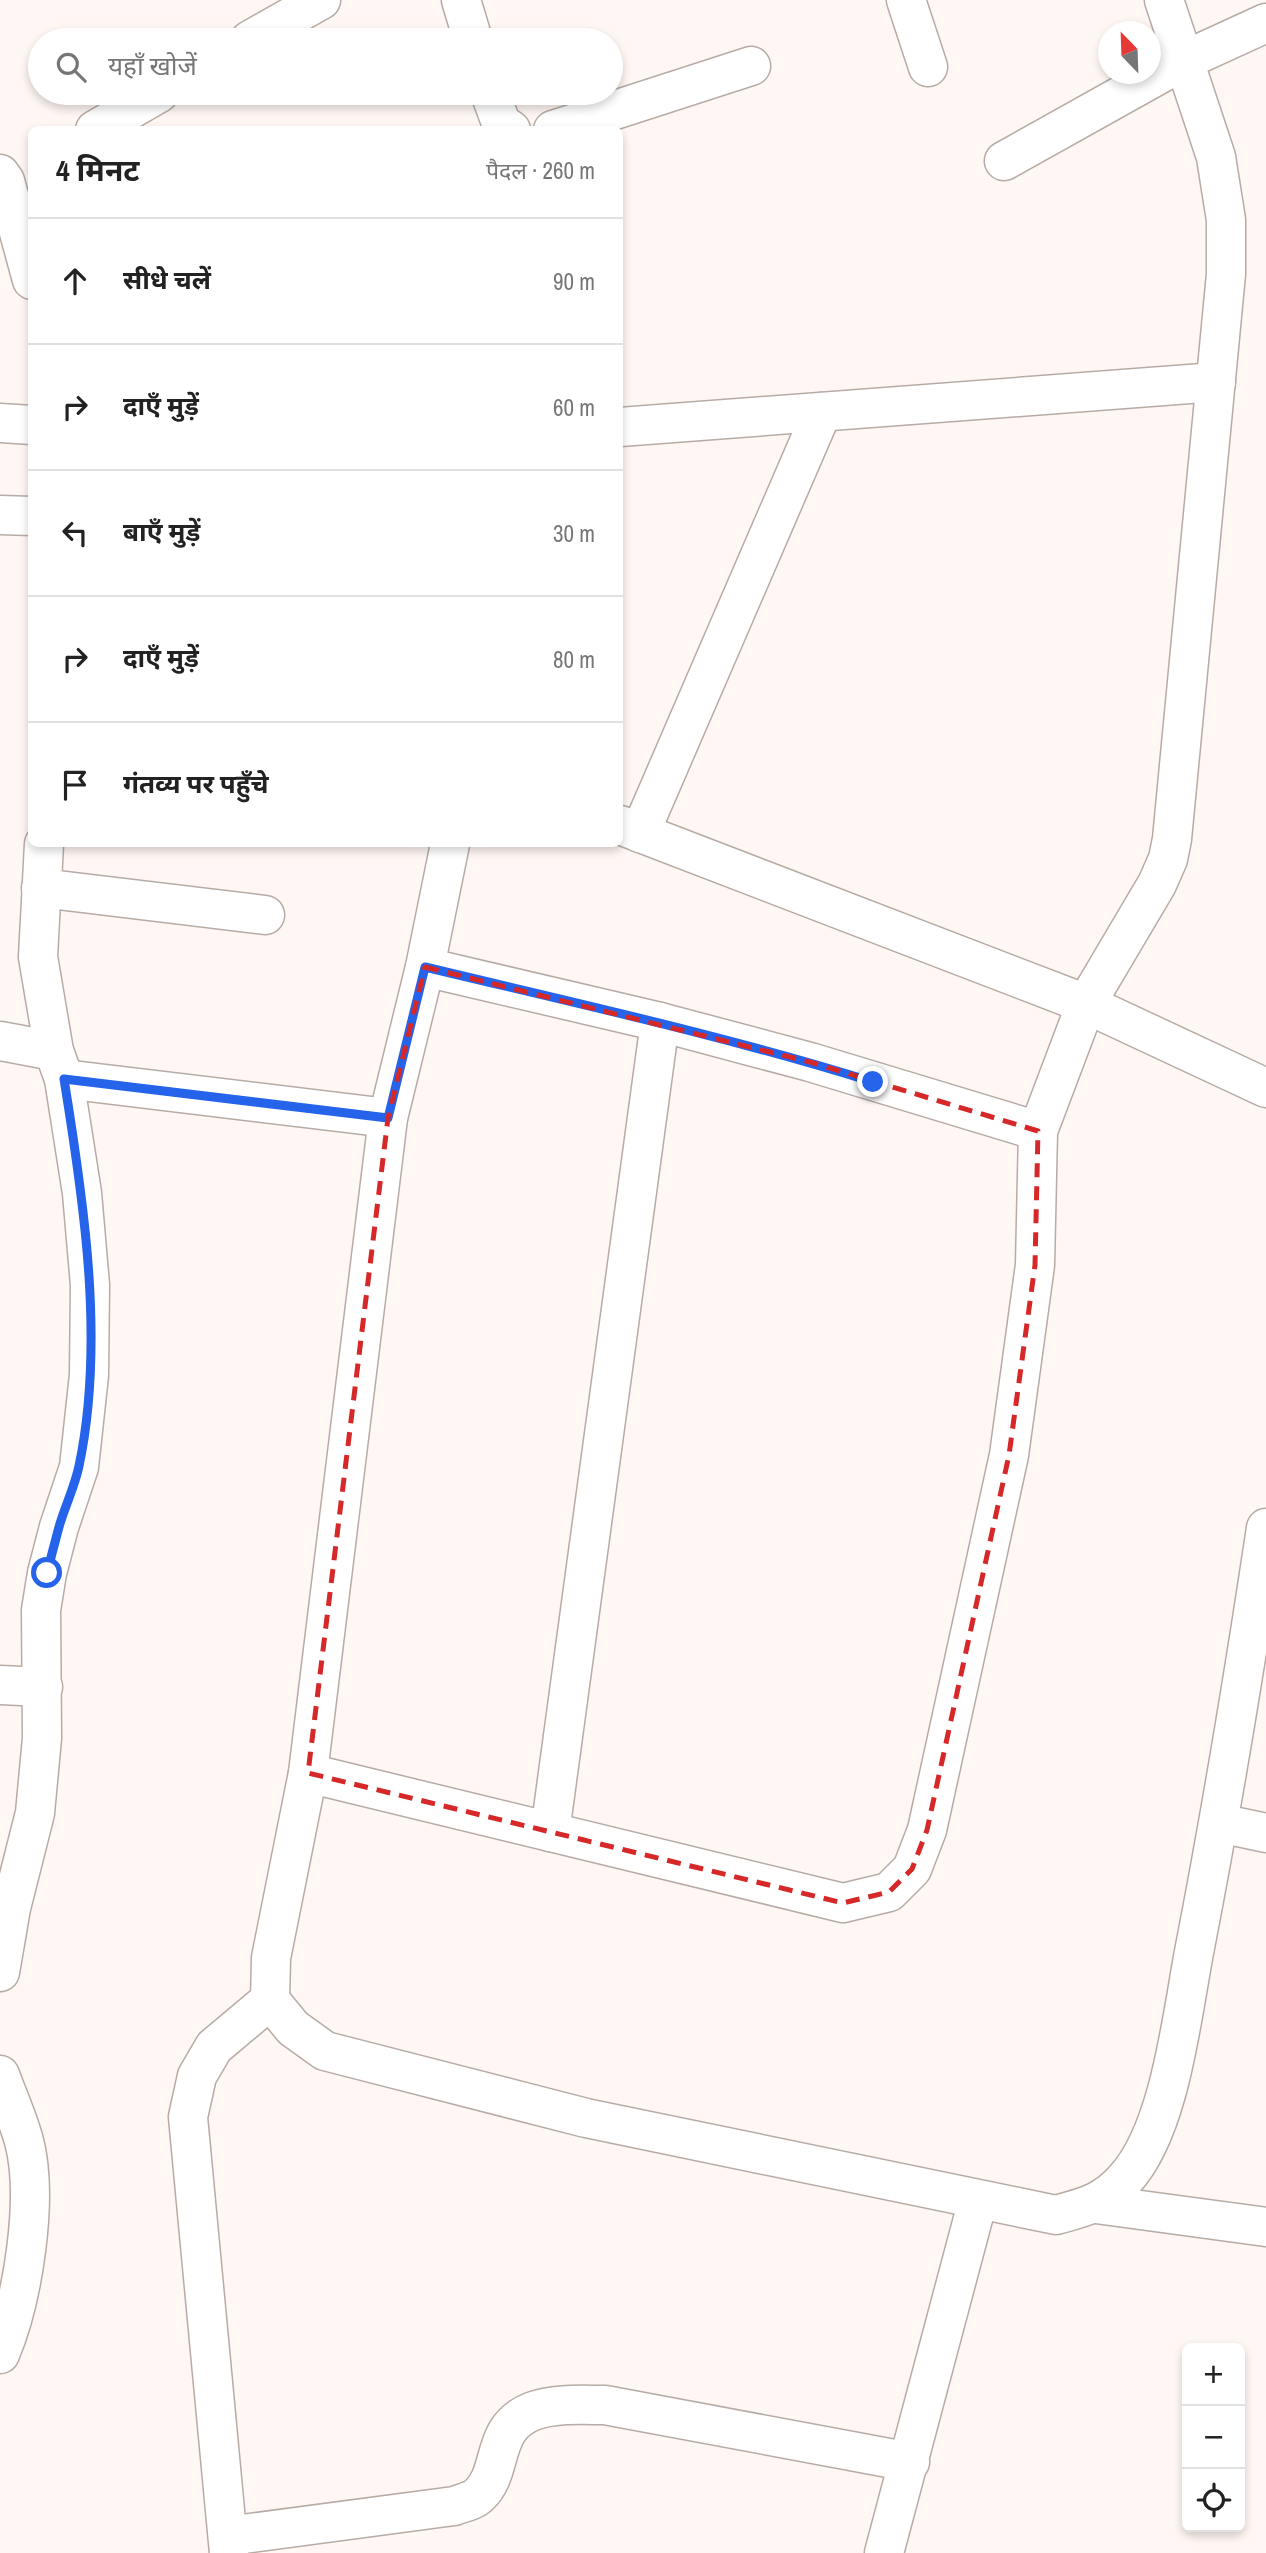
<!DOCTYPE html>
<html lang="hi">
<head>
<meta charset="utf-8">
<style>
	body { margin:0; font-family:"Archivo Narrow","Noto Sans Devanagari",sans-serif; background:#f6f6f6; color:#222 }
	.controls { position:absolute; right:21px; bottom:21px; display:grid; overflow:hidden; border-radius:10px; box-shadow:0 4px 10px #0003 }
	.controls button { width:63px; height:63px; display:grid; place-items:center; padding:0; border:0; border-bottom:2px solid #e0e0e0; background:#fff; color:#222; font:35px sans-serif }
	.compass { position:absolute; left:1098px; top:21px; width:63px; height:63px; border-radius:50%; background:#fff; box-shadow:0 4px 10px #0003; rotate:337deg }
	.stop { position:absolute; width:21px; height:21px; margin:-16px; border:5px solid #2563eb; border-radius:50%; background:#fff }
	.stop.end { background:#2563eb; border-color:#fff; box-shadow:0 2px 7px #0008 }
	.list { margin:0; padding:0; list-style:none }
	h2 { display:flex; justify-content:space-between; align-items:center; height:91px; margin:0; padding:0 28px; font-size:30px }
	h2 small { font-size:23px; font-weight:400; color:#767676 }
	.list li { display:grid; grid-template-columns:46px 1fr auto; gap:21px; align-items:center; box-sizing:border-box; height:126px; padding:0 28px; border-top:2px solid #e0e0e0 }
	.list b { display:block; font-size:26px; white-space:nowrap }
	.list em { font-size:23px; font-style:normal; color:#767676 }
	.icon { flex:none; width:38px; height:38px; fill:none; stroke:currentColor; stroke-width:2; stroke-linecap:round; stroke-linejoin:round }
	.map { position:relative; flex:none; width:1266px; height:2553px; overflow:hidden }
	.search { position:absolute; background:#fff; box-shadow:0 4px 10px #0003; left:28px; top:28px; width:595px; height:77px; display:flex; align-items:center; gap:18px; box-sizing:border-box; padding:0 24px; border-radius:38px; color:#767676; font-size:26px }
	.panel { position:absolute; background:#fff; box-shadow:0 4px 10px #0003; left:28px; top:126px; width:595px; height:721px; border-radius:10px }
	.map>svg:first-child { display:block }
</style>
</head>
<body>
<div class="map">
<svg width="1266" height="2553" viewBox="0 0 1266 2553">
	<rect width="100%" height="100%" fill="#fff7f3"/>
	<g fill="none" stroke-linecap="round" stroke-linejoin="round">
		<!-- minor casing -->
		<g stroke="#b7aca5" stroke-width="41">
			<g id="minor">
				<path d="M461,0L473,40"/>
				<path d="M906,0L928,67"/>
				<path d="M250,40L321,0"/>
				<path d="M490,93L501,123L511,130"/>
				<path d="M95,130L159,93"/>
				<path d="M553,130L751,66"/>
				<path d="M1004,161L1183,61L1266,23"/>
				<path d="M0,174L5,181L32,280"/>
				<path d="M0,423L32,425"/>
				<path d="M620,427L1216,382"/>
				<path d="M0,515L32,516"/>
				<path d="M620,825L1086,1004L1266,1088"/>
				<path d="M640,833L822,412"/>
				<path d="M41,888L265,915"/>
				<path d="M425,967L660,1022L810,1062L1038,1131"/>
				<path d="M0,1041L54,1051"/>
				<path d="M64,1079L388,1118"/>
				<path d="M0,1685L43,1687"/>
				<path d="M308,1773L843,1903L889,1892L912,1869L927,1830L1009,1455L1035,1265L1038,1131L1086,1004L1157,884L1168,859L1172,839L1226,274V220L1216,157L1164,0"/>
				<path d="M1219,1823L1266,1833"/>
				<path d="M550,1832L660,1022"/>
				<path d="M0,1972L11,1908L35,1813L42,1738L41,1610L47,1573L59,1527L79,1467L89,1375L90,1285L82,1193L64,1079L54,1051L38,957L44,844"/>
				<path d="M270,2000L293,2028L325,2051L586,2118L1056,2215C1085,2207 1104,2203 1125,2179C1171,2129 1182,2013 1195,1947C1222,1808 1245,1668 1266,1528"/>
				<path d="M0,2075C8,2097 18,2119 24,2141C39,2198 23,2300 0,2354"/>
				<path d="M1096,2204L1266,2227"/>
				<path d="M228,2536L454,2506C462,2503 473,2501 479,2495C505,2471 489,2428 533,2411C555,2403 582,2405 605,2405L910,2462"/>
				<path d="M229,2553L188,2117L197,2076L214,2047L270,2000L271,1958L308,1773L388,1118L425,967L450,844"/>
				<path d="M884,2553L978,2200"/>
			</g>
		</g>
		<!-- minor -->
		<use href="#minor" stroke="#fff" stroke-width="38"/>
	</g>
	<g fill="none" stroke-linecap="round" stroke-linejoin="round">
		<!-- route -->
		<path stroke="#2563eb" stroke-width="9" d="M47,1573C51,1557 55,1542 59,1527C65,1506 75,1486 79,1466C105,1343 84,1202 64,1079L388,1118L425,967C575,1003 726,1036 873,1082"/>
	</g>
	<!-- marked area -->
	<path fill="none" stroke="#d62828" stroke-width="5" stroke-dasharray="14 9" stroke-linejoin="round" d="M425,967L810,1062L1038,1131L1035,1265L1009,1455L927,1830L912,1869L889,1892L843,1903L308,1773L388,1118Z"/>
</svg>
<div class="controls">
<button>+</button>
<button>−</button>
<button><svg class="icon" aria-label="locate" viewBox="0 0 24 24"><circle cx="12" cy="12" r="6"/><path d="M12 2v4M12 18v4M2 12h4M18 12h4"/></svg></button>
</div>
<svg class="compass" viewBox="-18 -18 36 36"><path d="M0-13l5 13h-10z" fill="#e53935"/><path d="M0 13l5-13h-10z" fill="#767676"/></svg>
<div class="stop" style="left:47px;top:1573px"></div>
<div class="stop end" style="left:873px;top:1082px"></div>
<div class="search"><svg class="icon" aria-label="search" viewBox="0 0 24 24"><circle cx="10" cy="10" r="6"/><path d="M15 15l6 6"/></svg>यहाँ खोजें</div>
<section class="panel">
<h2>4 मिनट<small>पैदल · 260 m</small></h2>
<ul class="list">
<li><svg class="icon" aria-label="ahead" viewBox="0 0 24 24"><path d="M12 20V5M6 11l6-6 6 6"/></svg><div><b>सीधे चलें</b></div><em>90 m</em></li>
<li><svg class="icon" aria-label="right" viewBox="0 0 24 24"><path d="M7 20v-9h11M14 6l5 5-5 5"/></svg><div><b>दाएँ मुड़ें</b></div><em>60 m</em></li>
<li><svg class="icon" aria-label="left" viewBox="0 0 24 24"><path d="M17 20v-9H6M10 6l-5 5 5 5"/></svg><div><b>बाएँ मुड़ें</b></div><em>30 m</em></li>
<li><svg class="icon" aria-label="right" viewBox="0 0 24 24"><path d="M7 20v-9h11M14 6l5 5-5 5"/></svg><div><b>दाएँ मुड़ें</b></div><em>80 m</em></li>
<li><svg class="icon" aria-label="arrive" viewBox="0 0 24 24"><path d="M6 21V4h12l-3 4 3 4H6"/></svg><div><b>गंतव्य पर पहुँचे</b></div></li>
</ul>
</section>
</div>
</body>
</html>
